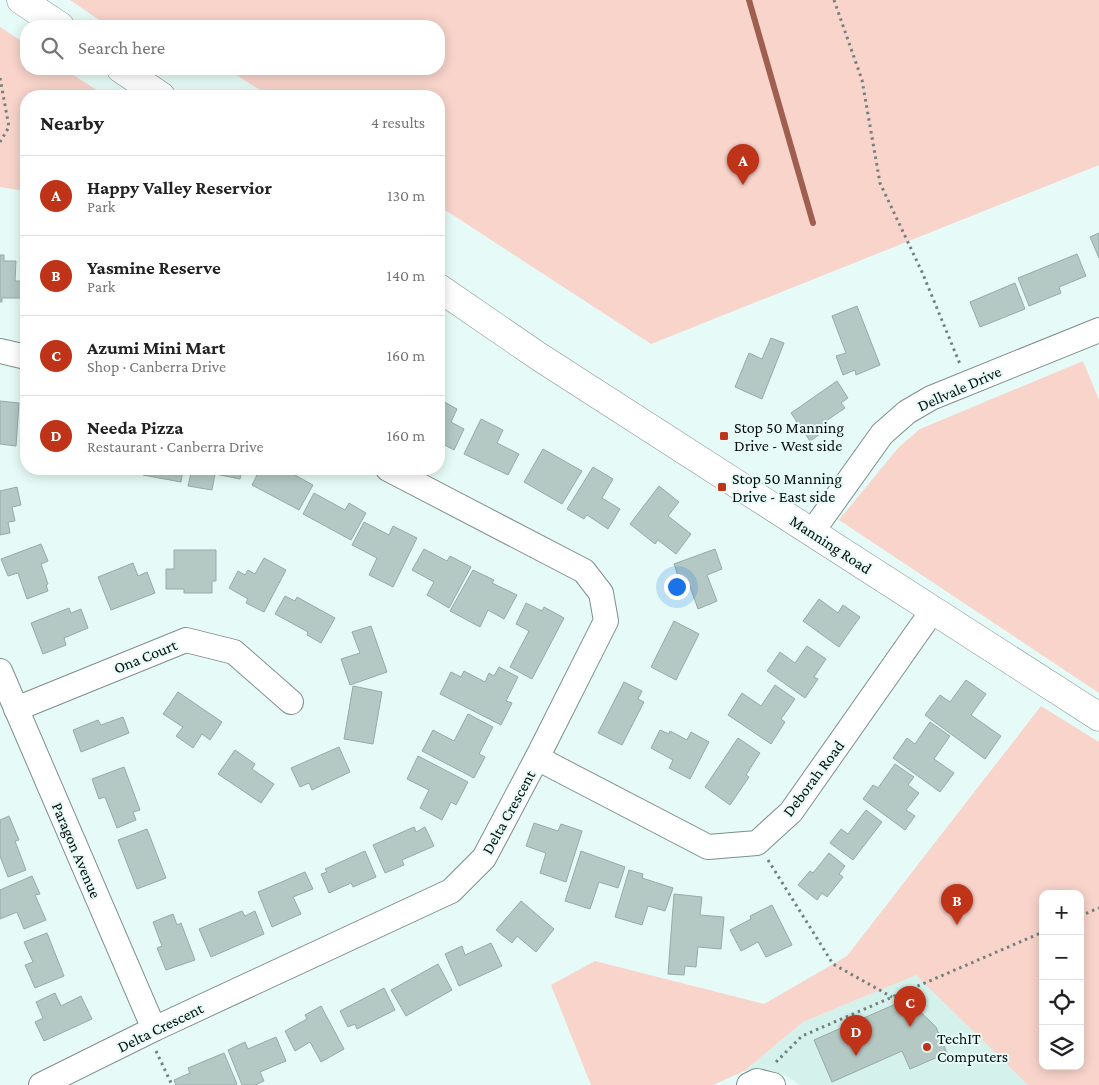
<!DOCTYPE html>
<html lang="en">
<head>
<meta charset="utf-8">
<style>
	body { margin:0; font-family:"Crimson Pro",serif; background:#f2f2f2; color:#222 }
	.controls { position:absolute; right:15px; bottom:15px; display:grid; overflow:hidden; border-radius:10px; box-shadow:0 2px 12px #0003 }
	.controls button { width:45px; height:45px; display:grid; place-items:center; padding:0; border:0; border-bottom:1px solid #e0e0e0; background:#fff; color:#222; font:25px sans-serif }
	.you { position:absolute; left:676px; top:586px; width:18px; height:18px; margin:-12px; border:4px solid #fff; border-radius:50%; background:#1a73e8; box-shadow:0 0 0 8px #1a73e833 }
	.badge { display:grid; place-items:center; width:32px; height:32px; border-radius:50%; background:#bf3419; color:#fff; font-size:16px; font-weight:700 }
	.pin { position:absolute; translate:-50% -41px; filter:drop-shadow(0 1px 2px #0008) }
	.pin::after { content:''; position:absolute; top:26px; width:18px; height:15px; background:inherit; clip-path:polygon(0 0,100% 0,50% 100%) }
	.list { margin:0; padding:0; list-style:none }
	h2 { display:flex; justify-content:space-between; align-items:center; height:65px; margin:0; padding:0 20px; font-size:21px }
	h2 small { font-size:16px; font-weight:400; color:#767676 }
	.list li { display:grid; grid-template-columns:32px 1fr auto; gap:15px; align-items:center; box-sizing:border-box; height:80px; padding:0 20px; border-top:1px solid #e0e0e0 }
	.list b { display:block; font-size:19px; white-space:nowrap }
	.list p { margin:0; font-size:16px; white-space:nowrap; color:#767676 }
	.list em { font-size:16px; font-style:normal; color:#767676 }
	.icon { flex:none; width:28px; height:28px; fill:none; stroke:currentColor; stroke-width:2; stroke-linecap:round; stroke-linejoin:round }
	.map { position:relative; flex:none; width:1099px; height:1085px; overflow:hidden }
	.search { position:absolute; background:#fff; box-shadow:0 2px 12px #0003; left:20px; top:20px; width:425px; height:55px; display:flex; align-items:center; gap:12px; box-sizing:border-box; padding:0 18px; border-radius:20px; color:#767676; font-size:19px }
	.panel { position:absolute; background:#fff; box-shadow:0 2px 12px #0003; left:20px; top:90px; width:425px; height:385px; border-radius:20px }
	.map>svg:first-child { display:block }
</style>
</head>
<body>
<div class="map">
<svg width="1099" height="1085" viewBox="0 0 1099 1085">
	<rect width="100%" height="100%" fill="#e6fbf7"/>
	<!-- built -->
	<path fill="#d4f1eb" d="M916,975L1028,1085H800L785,1075L744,1071L803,1022Z"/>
	<!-- green -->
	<g fill="#f8d4cb" fill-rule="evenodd">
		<path d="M70,0H1099V165L651,344L439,206V96H269L227,69H439V26H108Z"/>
		<path d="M0,27L26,44V69H64L106,96H26V191L0,187Z"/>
		<path d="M1083,361L1099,400V693L839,520L898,448L920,429Z"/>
		<path d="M1041,706L1099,742V1085H1028L916,975L803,1022L744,1071L713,1085H591L551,985L595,961L764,1004L847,956ZM1043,894H1080V1066H1043Z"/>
	</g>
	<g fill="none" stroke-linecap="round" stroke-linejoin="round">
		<!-- stream -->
		<path stroke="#9e5f51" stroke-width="6" d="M749,0L813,223"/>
	</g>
	<!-- building -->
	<g fill="#b4c8c4" stroke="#97aaa7">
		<path d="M1099,233V258L1090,237Z"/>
		<path d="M1077,254L1086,276L1059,287L1061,293L1029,306L1018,278Z"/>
		<path d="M0,255H4V261H16L15,281H24L23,298H2V302H0Z"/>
		<path d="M1015,283L1025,309L980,327L970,302Z"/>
		<path d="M857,306L880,365L856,375L855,370L843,375L836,356L846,353L832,316Z"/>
		<path d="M771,338L784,343L762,399L735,387L749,353L762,359Z"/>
		<path d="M837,381L848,398L841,403L845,408L823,423L827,429L810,441L791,413Z"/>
		<path d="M439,399L457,409L451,422L464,429L454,450L439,442Z"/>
		<path d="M0,401L19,403L16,446L0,444Z"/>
		<path d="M25,406H26V453L21,452Z"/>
		<path d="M481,419L503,430L497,443L519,454L508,475L464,454Z"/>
		<path d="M543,449L582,471L562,504L524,482Z"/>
		<path d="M593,467L613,479L602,498L620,509L608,529L587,515L584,519L567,509Z"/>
		<path d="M144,469H183L181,482L143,475Z"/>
		<path d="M192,469H242L240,479L215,474L212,490L188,486Z"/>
		<path d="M260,469H284L313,485L299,510L252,485Z"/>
		<path d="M659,486L679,502L668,516L691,534L676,554L658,540L655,544L630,524Z"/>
		<path d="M17,487L21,505L12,507L15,521L8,522L10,533L0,535V491Z"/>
		<path d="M314,493L345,510L349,503L366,513L351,540L303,514Z"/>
		<path d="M364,522L389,535L393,526L417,538L393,587L369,575L377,558L352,545Z"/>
		<path d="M41,544L48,561L41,564L48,584L46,585L48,591L27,599L18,573L8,576L1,559Z"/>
		<path d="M424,549L447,561L450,556L471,567L449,608L427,595L434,582L412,570Z"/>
		<path d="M715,549L722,569L707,575L717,601L698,609L689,584L682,587L674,564Z"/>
		<path d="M174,550H216V581H212V593H184V589H166V569H174Z"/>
		<path d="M264,558L286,570L264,612L246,603L248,599L229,588L238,571L245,575L248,570L255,574Z"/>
		<path d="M133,563L138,576L147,572L155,593L111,610L98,577Z"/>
		<path d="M473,570L494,580L492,583L517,595L504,619L488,610L480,627L450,611Z"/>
		<path d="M285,596L295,601L297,597L335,618L321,643L307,635L308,632L275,614Z"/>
		<path d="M819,599L838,613L843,605L860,617L839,647L803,621Z"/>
		<path d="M526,603L542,611L544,607L564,618L532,679L510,667L529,631L516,624Z"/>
		<path d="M69,608L71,613L81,609L88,628L64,638L66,645L43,654L31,623Z"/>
		<path d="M674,621L699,634L676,680L651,667Z"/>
		<path d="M371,626L387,672L350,685L341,659L360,653L352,632Z"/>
		<path d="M807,646L826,659L814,677L818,679L805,698L767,671L780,652L795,663Z"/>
		<path d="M499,667L518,677L506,701L512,703L501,725L440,694L451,672L461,677L464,671L485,682L489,673L494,676Z"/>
		<path d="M966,680L986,694L971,715L1001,736L985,759L925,715L940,695L950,702Z"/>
		<path d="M624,682L642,691L638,699L644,702L622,745L598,733Z"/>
		<path d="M775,685L795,699L781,719L785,722L771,744L728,715L742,693L761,706Z"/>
		<path d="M353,686L382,692L373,744L344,739Z"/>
		<path d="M178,692L222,722L210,740L202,734L193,748L176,736L183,727L163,714Z"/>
		<path d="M468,714L493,727L479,754L485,757L474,778L422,751L433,730L454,741Z"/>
		<path d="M123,717L129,733L81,752L73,730L98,720L101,725Z"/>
		<path d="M930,722L950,736L934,759L954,773L940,792L893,758L907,738L915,744Z"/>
		<path d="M660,730L669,734L670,731L687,740L691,732L709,742L690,779L669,768L673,760L651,748Z"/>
		<path d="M738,738L760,753L746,775L749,777L730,805L705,787Z"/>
		<path d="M339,747L350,772L312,790L309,783L300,787L291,768Z"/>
		<path d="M235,750L255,764L252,769L274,784L261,803L218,774Z"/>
		<path d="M418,756L468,782L456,805L451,802L442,820L420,808L429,790L407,779Z"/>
		<path d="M895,764L914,777L908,785L919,793L906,810L915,816L905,830L863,799L873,785L878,788Z"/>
		<path d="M124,767L140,810L133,812L136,820L117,828L105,797L99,799L92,779Z"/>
		<path d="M866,810L882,822L853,860L830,843L841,829L848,834Z"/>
		<path d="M9,816L19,840L15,841L26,870L8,877L0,856V820Z"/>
		<path d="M534,823L558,831L561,824L582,831L566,882L540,873L546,853L526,846Z"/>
		<path d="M414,827L416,832L425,827L434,846L402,860L404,865L385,873L373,845Z"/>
		<path d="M147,829L166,878L137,889L118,840Z"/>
		<path d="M365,851L376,877L353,887L351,883L329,893L321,874L327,872L325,869Z"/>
		<path d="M581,851L625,867L618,888L599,882L590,909L565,901Z"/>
		<path d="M829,853L845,866L839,874L843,877L827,897L822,893L817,900L798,885L810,871L813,873Z"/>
		<path d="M629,870L643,874L642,878L673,888L665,911L648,906L642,925L615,917Z"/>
		<path d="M305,872L313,889L293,897L301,914L272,927L258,892Z"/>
		<path d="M32,876L40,894L35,895L46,920L24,929L17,912L0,919V890Z"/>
		<path d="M674,894L702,897L700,915L724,917L721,949L698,947L696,967L685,966L684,975L668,974Z"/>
		<path d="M521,901L554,929L536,952L517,936L512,943L496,930Z"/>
		<path d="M772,905L792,945L766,957L758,942L741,951L730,930L751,919L750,916Z"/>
		<path d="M242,911L245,916L255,911L264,934L211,957L199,929Z"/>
		<path d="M173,914L177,925L181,923L195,960L166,970L157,948L162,946L153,922Z"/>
		<path d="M47,933L64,976L35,988L25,965L33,962L24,942Z"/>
		<path d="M491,943L502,966L459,986L445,954L462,946L465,955Z"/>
		<path d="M438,964L452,990L406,1016L391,990Z"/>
		<path d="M384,988L395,1010L357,1029L355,1024L348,1027L340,1011Z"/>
		<path d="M55,993L61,1006L81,996L92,1019L44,1041L35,1022L43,1018L36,1002Z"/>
		<path d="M907,999L936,1027L947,1053L910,1069L902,1051L832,1082L814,1040Z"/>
		<path d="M321,1006L344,1049L321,1062L310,1042L295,1051L285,1031L307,1019L305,1015Z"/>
		<path d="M276,1037L286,1061L260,1072L264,1081L255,1085H242L228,1050L245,1042L248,1049Z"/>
		<path d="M224,1053L237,1084L233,1085H176L174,1080L190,1073L188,1068Z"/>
	</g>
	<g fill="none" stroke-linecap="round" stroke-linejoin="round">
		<!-- minor casing -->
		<g stroke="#7d8f8c" stroke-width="26">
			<g id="minor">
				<path d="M0,351L26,357"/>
				<path d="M812,532L882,434L907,412L931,398L1099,330"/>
				<path d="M0,671L154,1029"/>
				<path d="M16,709L186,640L234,652L291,702"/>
				<path d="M537,758L708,847L757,843L791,812L933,610"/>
				<path d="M41,1085L154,1029L451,891L484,858L537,758L606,621L601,593L584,571L388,469"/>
				<path d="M749,1085L757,1081L773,1085"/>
			</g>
		</g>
		<!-- tertiary casing -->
		<g stroke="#7d8f8c" stroke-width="29">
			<g id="tertiary">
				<path d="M21,0L60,26"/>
				<path d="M121,69L161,96"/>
				<path d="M439,288L538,356L1099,717"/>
			</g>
		</g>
		<!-- path -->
		<g stroke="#73807d" stroke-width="3" stroke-dasharray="2.5 4" stroke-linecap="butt">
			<path d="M834,0L862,80L880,183L922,272L960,364"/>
			<path d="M0,78L9,127L0,142"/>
			<path d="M768,860L833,964L892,997"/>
			<path d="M1080,916L1099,908"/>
			<path d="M156,1051L172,1085"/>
			<path d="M776,1062L802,1036L1043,932"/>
		</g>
		<!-- minor -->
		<use href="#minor" stroke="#fff" stroke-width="24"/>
		<!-- tertiary -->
		<use href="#tertiary" stroke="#fff" stroke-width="28"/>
	</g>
	<!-- markers -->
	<g fill="#bf3419" stroke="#e6fbf7" stroke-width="2">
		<rect x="719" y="431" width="10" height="10" rx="2.5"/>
		<rect x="717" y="482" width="10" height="10" rx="2.5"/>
		<circle cx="927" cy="1047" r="5"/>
	</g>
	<g text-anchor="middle" stroke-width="4" stroke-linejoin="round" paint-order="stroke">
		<!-- street labels -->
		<g font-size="16" fill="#070d0c" stroke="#e6fbf7">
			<text transform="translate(959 388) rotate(-24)" y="6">Dellvale Drive</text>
			<text transform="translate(831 544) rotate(33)" y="6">Manning Road</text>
			<text transform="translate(145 656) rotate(-22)" y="6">Ona Court</text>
			<text transform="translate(813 778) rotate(-53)" y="6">Deborah Road</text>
			<text transform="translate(508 812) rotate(-61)" y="6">Delta Crescent</text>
			<text transform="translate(77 850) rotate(67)" y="6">Paragon Avenue</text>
			<text transform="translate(160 1027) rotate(-26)" y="6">Delta Crescent</text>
		</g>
		<!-- poi labels -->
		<g font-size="16" fill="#070d0c" stroke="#e6fbf7" text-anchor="start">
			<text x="734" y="433">Stop 50 Manning<tspan x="734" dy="18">Drive - West side</tspan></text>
			<text x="732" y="484">Stop 50 Manning<tspan x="732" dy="18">Drive - East side</tspan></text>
			<text x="937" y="1044">TechIT<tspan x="937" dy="18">Computers</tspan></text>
		</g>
	</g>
</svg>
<div class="controls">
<button>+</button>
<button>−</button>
<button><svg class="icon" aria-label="locate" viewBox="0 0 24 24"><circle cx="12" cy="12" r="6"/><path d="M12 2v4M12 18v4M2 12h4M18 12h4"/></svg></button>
<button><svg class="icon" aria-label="layers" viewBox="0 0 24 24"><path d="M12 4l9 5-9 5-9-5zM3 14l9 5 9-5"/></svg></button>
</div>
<div class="you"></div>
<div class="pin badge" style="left:743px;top:185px">A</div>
<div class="pin badge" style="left:957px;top:925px">B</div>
<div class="pin badge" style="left:910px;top:1027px">C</div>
<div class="pin badge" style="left:856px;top:1056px">D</div>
<div class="search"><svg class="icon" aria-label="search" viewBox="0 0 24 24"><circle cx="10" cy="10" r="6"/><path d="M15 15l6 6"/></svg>Search here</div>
<section class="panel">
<h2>Nearby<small>4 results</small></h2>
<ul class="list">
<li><span class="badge">A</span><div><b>Happy Valley Reservior</b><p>Park</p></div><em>130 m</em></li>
<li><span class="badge">B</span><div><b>Yasmine Reserve</b><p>Park</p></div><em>140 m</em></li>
<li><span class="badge">C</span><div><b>Azumi Mini Mart</b><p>Shop · Canberra Drive</p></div><em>160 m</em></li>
<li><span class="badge">D</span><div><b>Needa Pizza</b><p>Restaurant · Canberra Drive</p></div><em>160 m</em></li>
</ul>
</section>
</div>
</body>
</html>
